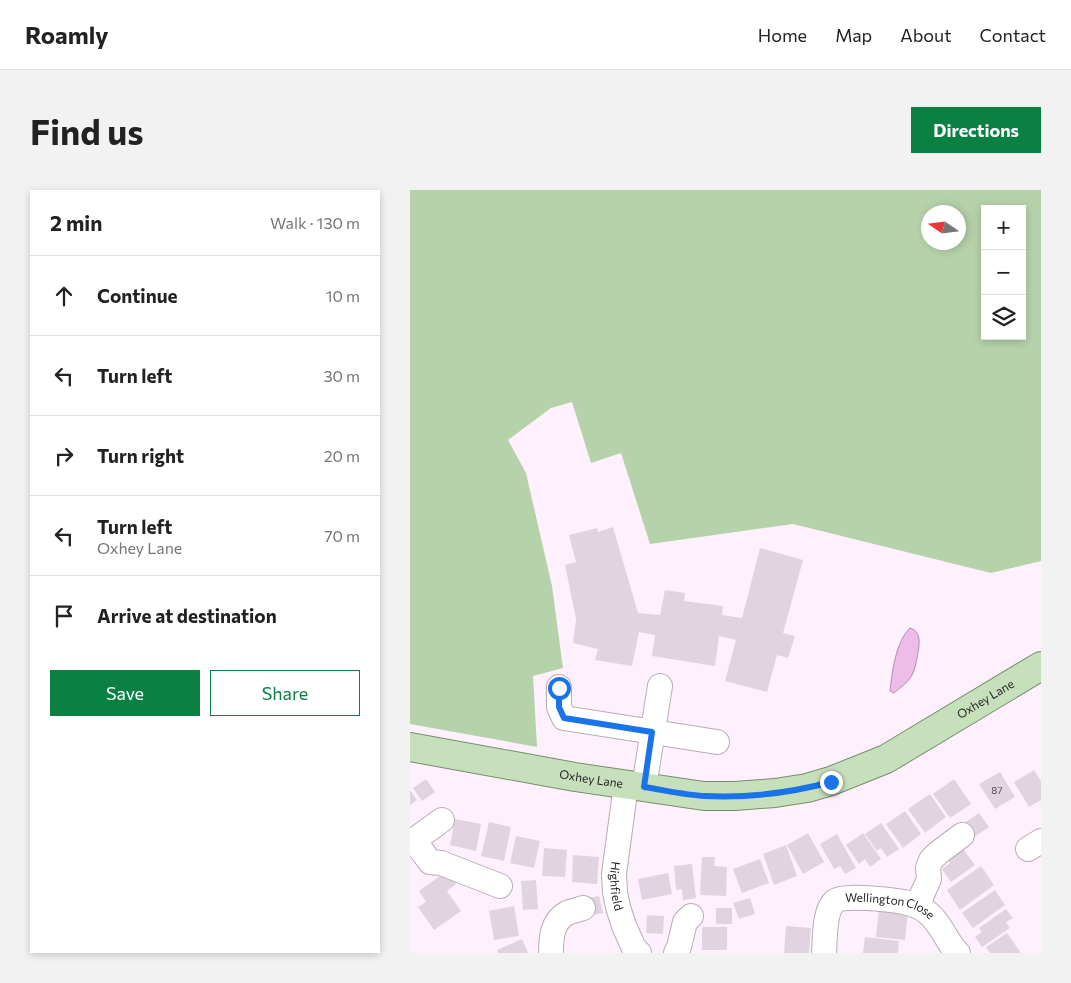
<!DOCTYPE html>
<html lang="en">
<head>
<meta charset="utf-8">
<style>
	body { margin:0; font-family:Commissioner,sans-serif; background:#f2f2f2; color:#222 }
	.controls { position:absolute; right:15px; top:15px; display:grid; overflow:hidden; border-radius:0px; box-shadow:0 2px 8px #0003 }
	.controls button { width:45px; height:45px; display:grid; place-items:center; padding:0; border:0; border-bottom:1px solid #e0e0e0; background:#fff; color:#222; font:25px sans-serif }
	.compass { position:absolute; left:511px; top:15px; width:45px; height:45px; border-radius:50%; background:#fff; box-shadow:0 2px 8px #0003; rotate:283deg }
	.stop { position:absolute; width:15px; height:15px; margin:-11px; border:4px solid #1a73e8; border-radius:50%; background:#fff }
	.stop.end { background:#1a73e8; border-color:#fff; box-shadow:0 1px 5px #0008 }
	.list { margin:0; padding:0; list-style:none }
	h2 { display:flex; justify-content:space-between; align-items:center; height:65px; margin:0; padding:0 20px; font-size:21px }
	h2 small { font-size:16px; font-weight:400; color:#767676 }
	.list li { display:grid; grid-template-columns:32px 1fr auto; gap:15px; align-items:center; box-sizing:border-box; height:80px; padding:0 20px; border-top:1px solid #e0e0e0 }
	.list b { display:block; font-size:19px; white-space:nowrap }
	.list p { margin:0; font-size:16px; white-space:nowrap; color:#767676 }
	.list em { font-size:16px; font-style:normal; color:#767676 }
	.actions { display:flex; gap:10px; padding:15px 20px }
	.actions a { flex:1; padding:11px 0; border:1px solid #0b8043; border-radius:0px; text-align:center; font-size:18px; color:#0b8043 }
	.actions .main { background:#0b8043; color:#fff }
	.icon { flex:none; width:28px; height:28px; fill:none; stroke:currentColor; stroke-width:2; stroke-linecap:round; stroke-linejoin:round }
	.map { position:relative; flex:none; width:631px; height:763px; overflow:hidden; border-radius:0px }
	header { display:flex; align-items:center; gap:30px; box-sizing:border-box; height:70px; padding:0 25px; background:#fff; border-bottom:1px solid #e0e0e0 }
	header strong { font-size:24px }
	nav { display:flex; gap:28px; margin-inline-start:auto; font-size:18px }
	.intro { display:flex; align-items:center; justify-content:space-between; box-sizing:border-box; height:120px; padding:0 30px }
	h1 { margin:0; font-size:35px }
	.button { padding:12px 22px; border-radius:0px; background:#0b8043; color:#fff; font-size:18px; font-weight:700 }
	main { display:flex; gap:30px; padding:0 30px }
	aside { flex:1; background:#fff; border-radius:0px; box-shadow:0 2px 8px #0003 }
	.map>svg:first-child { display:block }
</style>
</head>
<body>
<header>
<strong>Roamly</strong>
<nav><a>Home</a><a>Map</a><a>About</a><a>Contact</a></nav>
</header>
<div class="intro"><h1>Find us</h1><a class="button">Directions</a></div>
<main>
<aside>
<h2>2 min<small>Walk · 130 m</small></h2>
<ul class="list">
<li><svg class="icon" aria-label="ahead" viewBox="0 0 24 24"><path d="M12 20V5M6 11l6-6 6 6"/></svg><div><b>Continue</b></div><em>10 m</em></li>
<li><svg class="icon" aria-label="left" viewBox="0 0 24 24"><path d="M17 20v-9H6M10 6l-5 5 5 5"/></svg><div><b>Turn left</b></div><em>30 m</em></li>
<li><svg class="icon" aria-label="right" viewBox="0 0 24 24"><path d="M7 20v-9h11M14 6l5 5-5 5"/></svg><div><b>Turn right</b></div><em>20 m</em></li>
<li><svg class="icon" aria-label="left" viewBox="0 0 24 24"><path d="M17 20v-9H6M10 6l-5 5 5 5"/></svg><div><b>Turn left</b><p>Oxhey Lane</p></div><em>70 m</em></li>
<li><svg class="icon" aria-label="arrive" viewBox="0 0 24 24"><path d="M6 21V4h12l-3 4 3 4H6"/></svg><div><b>Arrive at destination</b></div></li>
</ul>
<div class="actions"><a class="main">Save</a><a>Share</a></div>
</aside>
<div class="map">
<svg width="631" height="763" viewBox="0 0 631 763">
	<rect width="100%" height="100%" fill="#fef0fc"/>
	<!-- green -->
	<path fill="#b6d2aa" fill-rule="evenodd" d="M0,0H631V371L581,383L383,334L240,354L211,263L181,273L162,212L141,218L98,250L116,283L142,396L153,478L123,486L127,557L0,534ZM575,19H612V146H575ZM518,22H548V52H518Z"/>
	<!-- water -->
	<path fill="#eebce8" stroke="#b18dad" d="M500,438C513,442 509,457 507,468C506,473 505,479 503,483C499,492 491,497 484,503L480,501C482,482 486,451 500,438Z"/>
	<!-- building -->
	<g fill="#e2d3e0">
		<path d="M203,337L228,423L250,425L255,400L275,403L274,411L313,416L312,425L332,428L350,358L393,370L373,443L385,446L378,468L367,465L357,502L315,491L326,450L309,446L305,476L242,466L245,445L229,442L222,476L185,470L188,459L163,453L166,429L155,375L166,372L159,345L187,338L188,342Z"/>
		<path d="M624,580L631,591V610L619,617L604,592Z"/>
		<path d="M590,582L605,607L585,619L569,594Z"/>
		<path d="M16,589L25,602L12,611L3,598Z"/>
		<path d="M544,589L561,614L540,628L523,604Z"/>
		<path d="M0,600L7,610L0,615Z"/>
		<path d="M520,604L536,627L515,643L498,619Z"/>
		<path d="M495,621L511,644L493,658L476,634Z"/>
		<path d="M569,623L579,637L564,647L554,633Z"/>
		<path d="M45,629L71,634L66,661L40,655Z"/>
		<path d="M79,632L101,637L94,671L71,666Z"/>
		<path d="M471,633L489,659L477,667L471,658L467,661L455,644Z"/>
		<path d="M398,643L414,672L393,684L377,655Z"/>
		<path d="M453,643L471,669L460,677L455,669L449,674L436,655Z"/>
		<path d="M427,644L446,678L435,684L430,676L424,679L410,654Z"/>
		<path d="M106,646L130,651L124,678L100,673Z"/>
		<path d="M376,655L387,686L364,695L353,664Z"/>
		<path d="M134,658L157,660L155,687L132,686Z"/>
		<path d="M552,658L565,675L541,692L532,679L540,673L536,669Z"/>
		<path d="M163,665L189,667L187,694L162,692Z"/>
		<path d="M292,667H305L304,676L317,677L316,706L290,705Z"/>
		<path d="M350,669L359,693L332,703L323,679Z"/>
		<path d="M282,674L286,708L273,710L272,699L266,700L264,676Z"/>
		<path d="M571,676L584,695L550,720L537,700Z"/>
		<path d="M37,681L46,694L37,701L51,721L24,740L8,717L16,712L9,701Z"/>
		<path d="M258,683L262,704L232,710L228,689Z"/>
		<path d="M126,690L128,719L113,720L111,691Z"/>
		<path d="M585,700L595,715L563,738L552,723Z"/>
		<path d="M189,706L193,723L178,726L173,709Z"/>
		<path d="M340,708L345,724L329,729L323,713Z"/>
		<path d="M104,716L109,746L84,750L79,721Z"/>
		<rect x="306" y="718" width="16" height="16"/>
		<path d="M596,719L603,728L596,732L600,738L572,757L565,747L572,742L569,738Z"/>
		<path d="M469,720L498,723L495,750L466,747Z"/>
		<path d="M237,725L254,726L253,744L236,743Z"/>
		<path d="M376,736L401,738L399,763H374Z"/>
		<rect x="292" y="737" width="25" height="23"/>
		<path d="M597,743L611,763H580L576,757Z"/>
		<path d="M455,747L489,751L488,763H453Z"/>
		<path d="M112,749L118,763H88L87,760Z"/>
	</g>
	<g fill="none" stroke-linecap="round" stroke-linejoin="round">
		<!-- minor casing -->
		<g stroke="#b9abb7" stroke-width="26">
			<g id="minor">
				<path d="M149,497V517L154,528L307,552"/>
				<path id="s1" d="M216,595L204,684L205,702L208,717L214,736L224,758L229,763"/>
				<path d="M234,597L250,496"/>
				<path d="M4,650L20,672L31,673L90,696"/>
				<path d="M0,653L32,630"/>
				<path d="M618,659L631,651"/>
				<path d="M507,716L519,689L518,678L521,670L528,663L552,645"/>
				<path d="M141,763C141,748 142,731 157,723C162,721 168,720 173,718"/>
				<path d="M266,763L269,757L275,732L281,726"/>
				<path id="s2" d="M414,763C415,749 414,720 425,711C433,704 482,710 494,712C502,714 512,717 518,723C532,734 536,752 548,763"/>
			</g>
		</g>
		<!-- major casing -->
		<g stroke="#768f6a" stroke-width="30">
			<g id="major">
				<path id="s3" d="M0,557L165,587L294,606H325L365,603L397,598L421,591L476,569L631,476"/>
			</g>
		</g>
		<!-- minor -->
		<use href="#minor" stroke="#fff" stroke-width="24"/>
		<!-- major -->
		<use href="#major" stroke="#c7e0bc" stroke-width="28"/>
	</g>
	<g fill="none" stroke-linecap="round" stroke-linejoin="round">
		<!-- route -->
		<path stroke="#1a73e8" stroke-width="6" d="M149,498V517L154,528L242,542L234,597C254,600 275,605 295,606C337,608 380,603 421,592"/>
	</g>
	<g text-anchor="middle" stroke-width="5" stroke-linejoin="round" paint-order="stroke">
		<!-- number labels -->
		<g font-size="10" fill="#534b52">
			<text x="587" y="604">87</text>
		</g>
		<!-- street labels -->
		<g font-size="12" fill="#231e22" stroke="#fff">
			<text dy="4" stroke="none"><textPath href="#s3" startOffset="602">Oxhey Lane</textPath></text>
			<text dy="4" stroke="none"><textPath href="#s3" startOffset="184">Oxhey Lane</textPath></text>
			<text dy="4" stroke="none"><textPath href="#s1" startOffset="102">Highfield</textPath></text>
			<text dy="4" stroke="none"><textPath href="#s2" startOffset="111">Wellington Close</textPath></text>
		</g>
	</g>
</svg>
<div class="controls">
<button>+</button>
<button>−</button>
<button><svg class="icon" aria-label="layers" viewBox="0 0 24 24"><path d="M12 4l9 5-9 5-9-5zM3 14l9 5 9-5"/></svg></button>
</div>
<svg class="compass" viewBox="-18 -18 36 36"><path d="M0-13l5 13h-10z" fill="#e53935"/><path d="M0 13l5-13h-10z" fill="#767676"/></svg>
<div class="stop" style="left:149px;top:498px"></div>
<div class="stop end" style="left:421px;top:592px"></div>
</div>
</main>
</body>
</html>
